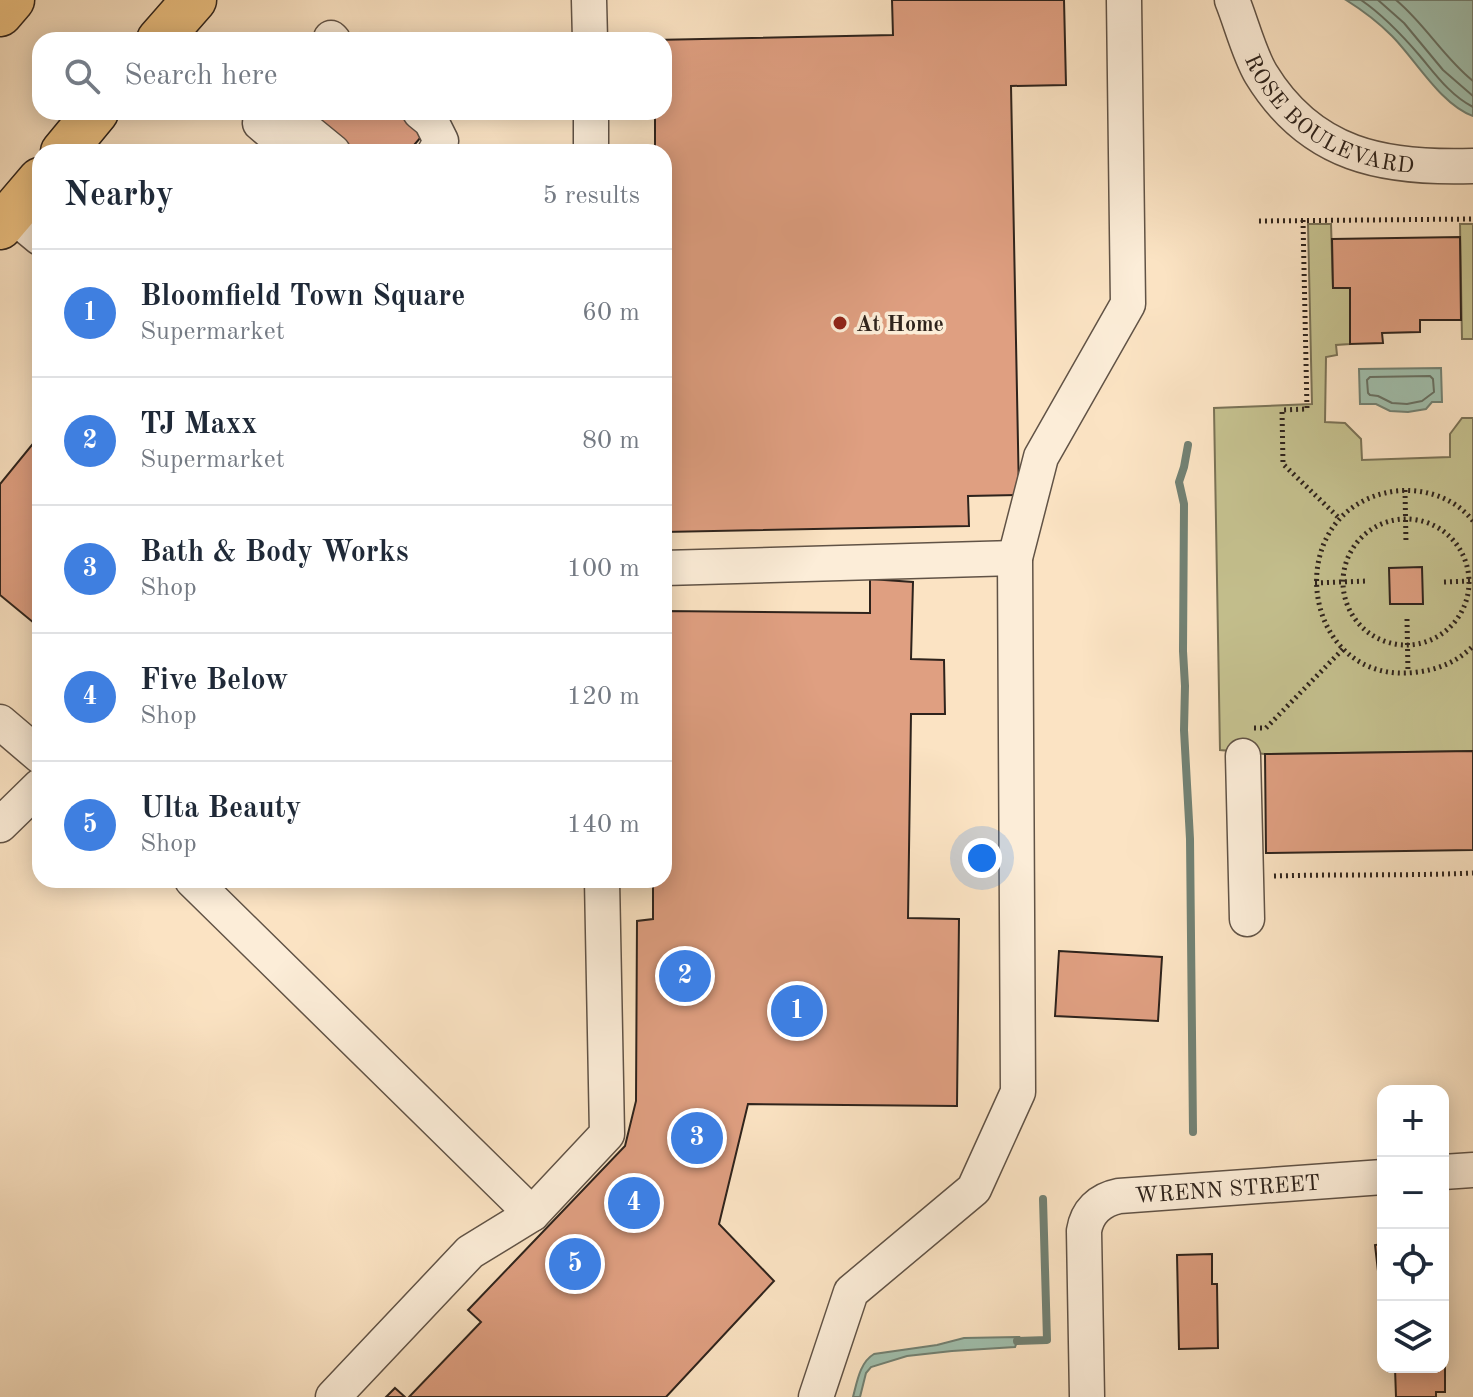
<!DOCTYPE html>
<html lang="en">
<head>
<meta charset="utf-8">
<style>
	body { margin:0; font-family:"Old Standard TT",serif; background:#f6f6f7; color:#1f2937 }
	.controls { position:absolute; right:24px; bottom:24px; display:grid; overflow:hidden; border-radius:16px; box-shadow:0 4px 20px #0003 }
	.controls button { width:72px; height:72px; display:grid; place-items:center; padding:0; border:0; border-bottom:2px solid #e0e1e3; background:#fff; color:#1f2937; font:40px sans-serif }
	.you { position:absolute; left:982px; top:858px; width:28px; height:28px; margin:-20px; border:6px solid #fff; border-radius:50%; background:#1a73e8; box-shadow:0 0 0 12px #1a73e833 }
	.badge { display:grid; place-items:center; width:52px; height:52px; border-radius:50%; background:#111827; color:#fff; font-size:26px; font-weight:700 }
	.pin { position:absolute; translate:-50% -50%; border:4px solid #fff; box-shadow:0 2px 8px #0006 }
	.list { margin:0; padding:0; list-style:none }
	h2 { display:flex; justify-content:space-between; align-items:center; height:104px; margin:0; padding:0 32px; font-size:34px }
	h2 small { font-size:26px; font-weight:400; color:#747a83 }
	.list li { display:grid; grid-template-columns:52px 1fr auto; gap:24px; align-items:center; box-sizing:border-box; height:128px; padding:0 32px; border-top:2px solid #e0e1e3 }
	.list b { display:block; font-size:30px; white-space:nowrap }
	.list p { margin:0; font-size:26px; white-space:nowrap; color:#747a83 }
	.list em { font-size:26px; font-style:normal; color:#747a83 }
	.icon { flex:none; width:44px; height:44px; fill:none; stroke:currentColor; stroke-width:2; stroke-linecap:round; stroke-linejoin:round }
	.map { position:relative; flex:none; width:1473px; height:1397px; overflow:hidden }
	.search { position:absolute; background:#fff; box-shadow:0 4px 20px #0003; left:32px; top:32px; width:640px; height:88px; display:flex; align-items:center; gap:20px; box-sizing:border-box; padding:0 28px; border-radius:24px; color:#747a83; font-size:30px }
	.panel { position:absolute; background:#fff; box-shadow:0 4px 20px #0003; left:32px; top:144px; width:640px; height:744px; border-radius:24px }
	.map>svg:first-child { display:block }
</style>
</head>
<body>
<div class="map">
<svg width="1473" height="1397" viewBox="0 0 1473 1397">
	<rect width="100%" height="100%" fill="#fbe3c3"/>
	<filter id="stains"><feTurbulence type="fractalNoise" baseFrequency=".0025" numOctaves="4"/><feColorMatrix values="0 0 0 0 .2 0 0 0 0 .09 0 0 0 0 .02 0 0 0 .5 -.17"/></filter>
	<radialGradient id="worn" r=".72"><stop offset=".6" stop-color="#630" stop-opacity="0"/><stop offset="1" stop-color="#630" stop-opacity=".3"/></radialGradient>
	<!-- green -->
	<g fill="#c5c18f" stroke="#7a7256" stroke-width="2">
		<path d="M1308,224H1331L1333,288H1350V344L1336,345L1337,355L1326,357L1325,422L1345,423L1361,439L1362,460L1450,457V434L1462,418H1473V751L1265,754L1220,750L1214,408L1312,404Z"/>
		<path d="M1460,224H1473V339H1462Z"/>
	</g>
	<!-- water -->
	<g fill="#a0bfad" stroke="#728173" stroke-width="2">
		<path d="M1346,0H1473V116C1441,105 1415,59 1392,36C1378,22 1362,10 1346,0Z"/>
		<path d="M1441,368L1442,402H1432L1426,409L1408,412L1390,411L1376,404H1360L1359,369Z"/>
		<path d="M1019,1337L1015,1347L952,1351L907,1356L871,1367L866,1373L860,1397H853C857,1382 860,1362 874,1354L937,1345L964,1338Z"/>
	</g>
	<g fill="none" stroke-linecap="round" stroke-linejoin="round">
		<!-- shore -->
		<g stroke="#677164" stroke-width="2">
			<path d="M1361,0C1383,15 1402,35 1420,56C1436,75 1450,95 1473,107"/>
			<path d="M1378,0L1404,23L1443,70L1473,96"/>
			<path d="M1396,0C1425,24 1444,58 1473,81"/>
			<path d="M1430,376L1433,379L1434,392L1422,401L1407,404L1392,403L1378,396L1370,395L1368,393L1367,380L1370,377Z"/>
		</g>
		<!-- stream -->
		<g stroke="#728173" stroke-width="8">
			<path d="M1188,445L1184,467L1179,482L1184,504L1183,651L1185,686L1184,730L1190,839L1193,1132"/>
			<path d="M1017,1341L1047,1340L1043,1199"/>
		</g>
	</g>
	<!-- building -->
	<g fill="#df9f81" stroke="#2e231c" stroke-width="2">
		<path d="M892,0H1064L1066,85L1011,86L1019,495L968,496L969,526L664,532V152H655V112H664V40H653L893,35Z"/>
		<path d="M323,112H408L428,129L408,152H355L317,119Z"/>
		<path d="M1460,237L1461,320H1420V332L1382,333L1383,343L1350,344V288H1333L1332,239Z"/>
		<path d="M40,435V628L0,595V484Z"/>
		<path d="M1422,567L1423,604H1390L1389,568Z"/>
		<path d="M870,579L913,582L911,659L944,660L945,714H911L908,918L959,919L957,1106L748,1104L719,1224L774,1281L666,1397H409L481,1322L468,1310L625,1146L636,1101L637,921L653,919V880H664V611L870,613Z"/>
		<path d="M1473,751V850L1266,853L1265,754Z"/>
		<path d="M1059,951L1162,957L1158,1021L1055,1016Z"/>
		<path d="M1383,1244V1270L1378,1271L1375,1245Z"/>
		<path d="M1212,1254V1284H1217L1218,1348L1179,1349L1177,1255Z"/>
		<path d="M1443,1362H1445V1392H1436V1397H1396L1395,1368L1443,1367Z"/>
		<path d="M395,1388L405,1397H386Z"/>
	</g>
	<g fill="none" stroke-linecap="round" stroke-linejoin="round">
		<!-- minor casing -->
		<g stroke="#615346" stroke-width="37">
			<g id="minor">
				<path d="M589,0L590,40"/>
				<path id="s1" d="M1232,0C1241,22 1249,54 1261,74C1311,156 1384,169 1473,166"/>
				<path d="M331,38L333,40"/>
				<path d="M284,112L333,152"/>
				<path d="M420,112L431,121L441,141L435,152"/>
				<path d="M591,112V152"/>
				<path d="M260,123L294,152"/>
				<path d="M11,214L40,238"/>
				<path d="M664,568L1015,558"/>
				<path d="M0,722L40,756"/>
				<path d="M1243,756L1247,919"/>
				<path d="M0,825L40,786"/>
				<path d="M192,880L532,1214"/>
				<path d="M1443,1172L1473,1170"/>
				<path d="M333,1397L470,1252L532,1214L607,1134L602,880"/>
				<path d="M816,1397L851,1292L974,1189L1018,1092L1015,558L1041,457L1128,304L1124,0"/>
				<path id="s2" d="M1087,1397L1084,1231C1087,1212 1099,1200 1119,1196L1383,1177"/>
			</g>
		</g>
		<!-- highway casing -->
		<g stroke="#2e231c" stroke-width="47">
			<g id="highway">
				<path d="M0,14L12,0"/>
				<path d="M159,40L194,0"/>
				<path d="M63,152L96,112"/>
				<path d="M0,227L40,180"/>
			</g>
		</g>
		<!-- path -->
		<g stroke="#2e231c" stroke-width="5" stroke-dasharray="2 4" stroke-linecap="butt">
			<path d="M1303,220L1307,409L1282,410L1283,464L1340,519"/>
			<path d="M1259,221L1473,219"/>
			<path d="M1405,490L1406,543"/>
			<circle cx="1406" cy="582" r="63"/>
			<path d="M1473,521C1455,498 1425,488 1396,491C1276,507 1299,689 1418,672C1440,669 1458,661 1473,646"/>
			<path d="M1444,582L1472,581"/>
			<path d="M1315,583L1368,581"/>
			<path d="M1407,619L1408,673"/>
			<path d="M1254,728H1266L1343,649"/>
			<path d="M1274,876C1340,874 1407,876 1473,873"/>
		</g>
		<!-- minor -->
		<use href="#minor" stroke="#fcedd8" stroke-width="34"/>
		<!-- highway -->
		<use href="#highway" stroke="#eec282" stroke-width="44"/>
	</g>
	<!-- markers -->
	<circle fill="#8f2418" stroke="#fcedd8" stroke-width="3" cx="840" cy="323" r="8"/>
	<g text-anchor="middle" stroke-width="7" stroke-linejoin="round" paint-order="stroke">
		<!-- street labels -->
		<g font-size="22" fill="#2e231c" stroke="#fcedd8">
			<text dy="8" stroke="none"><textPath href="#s1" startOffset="162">ROSE BOULEVARD</textPath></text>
			<text dy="8" stroke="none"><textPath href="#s2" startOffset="328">WRENN STREET</textPath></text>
		</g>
		<!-- poi labels -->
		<g font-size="22" font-weight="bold" fill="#2e231c" stroke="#fcedd8" text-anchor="start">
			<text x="856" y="331">At Home</text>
		</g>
	</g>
	<rect width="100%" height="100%" filter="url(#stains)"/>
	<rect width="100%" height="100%" fill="url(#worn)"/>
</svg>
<div class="controls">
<button>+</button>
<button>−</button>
<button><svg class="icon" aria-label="locate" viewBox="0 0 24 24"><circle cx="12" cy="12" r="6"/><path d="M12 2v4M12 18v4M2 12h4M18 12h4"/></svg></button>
<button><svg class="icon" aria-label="layers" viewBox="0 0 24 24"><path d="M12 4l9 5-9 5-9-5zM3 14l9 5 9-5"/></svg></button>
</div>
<div class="you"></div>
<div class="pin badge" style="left:797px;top:1011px;background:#3f7fe0">1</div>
<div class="pin badge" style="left:685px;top:976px;background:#3f7fe0">2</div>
<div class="pin badge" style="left:697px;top:1138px;background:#3f7fe0">3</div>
<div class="pin badge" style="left:634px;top:1203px;background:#3f7fe0">4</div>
<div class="pin badge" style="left:575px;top:1264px;background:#3f7fe0">5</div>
<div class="search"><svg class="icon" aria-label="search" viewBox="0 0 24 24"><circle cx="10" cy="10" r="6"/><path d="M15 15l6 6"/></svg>Search here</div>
<section class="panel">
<h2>Nearby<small>5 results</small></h2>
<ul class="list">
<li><span class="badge" style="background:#3f7fe0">1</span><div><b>Bloomfield Town Square</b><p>Supermarket</p></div><em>60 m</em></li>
<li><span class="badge" style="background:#3f7fe0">2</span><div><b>TJ Maxx</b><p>Supermarket</p></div><em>80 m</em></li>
<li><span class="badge" style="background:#3f7fe0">3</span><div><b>Bath &amp; Body Works</b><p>Shop</p></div><em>100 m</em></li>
<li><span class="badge" style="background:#3f7fe0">4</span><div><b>Five Below</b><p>Shop</p></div><em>120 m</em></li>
<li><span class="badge" style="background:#3f7fe0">5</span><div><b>Ulta Beauty</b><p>Shop</p></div><em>140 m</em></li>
</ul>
</section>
</div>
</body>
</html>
